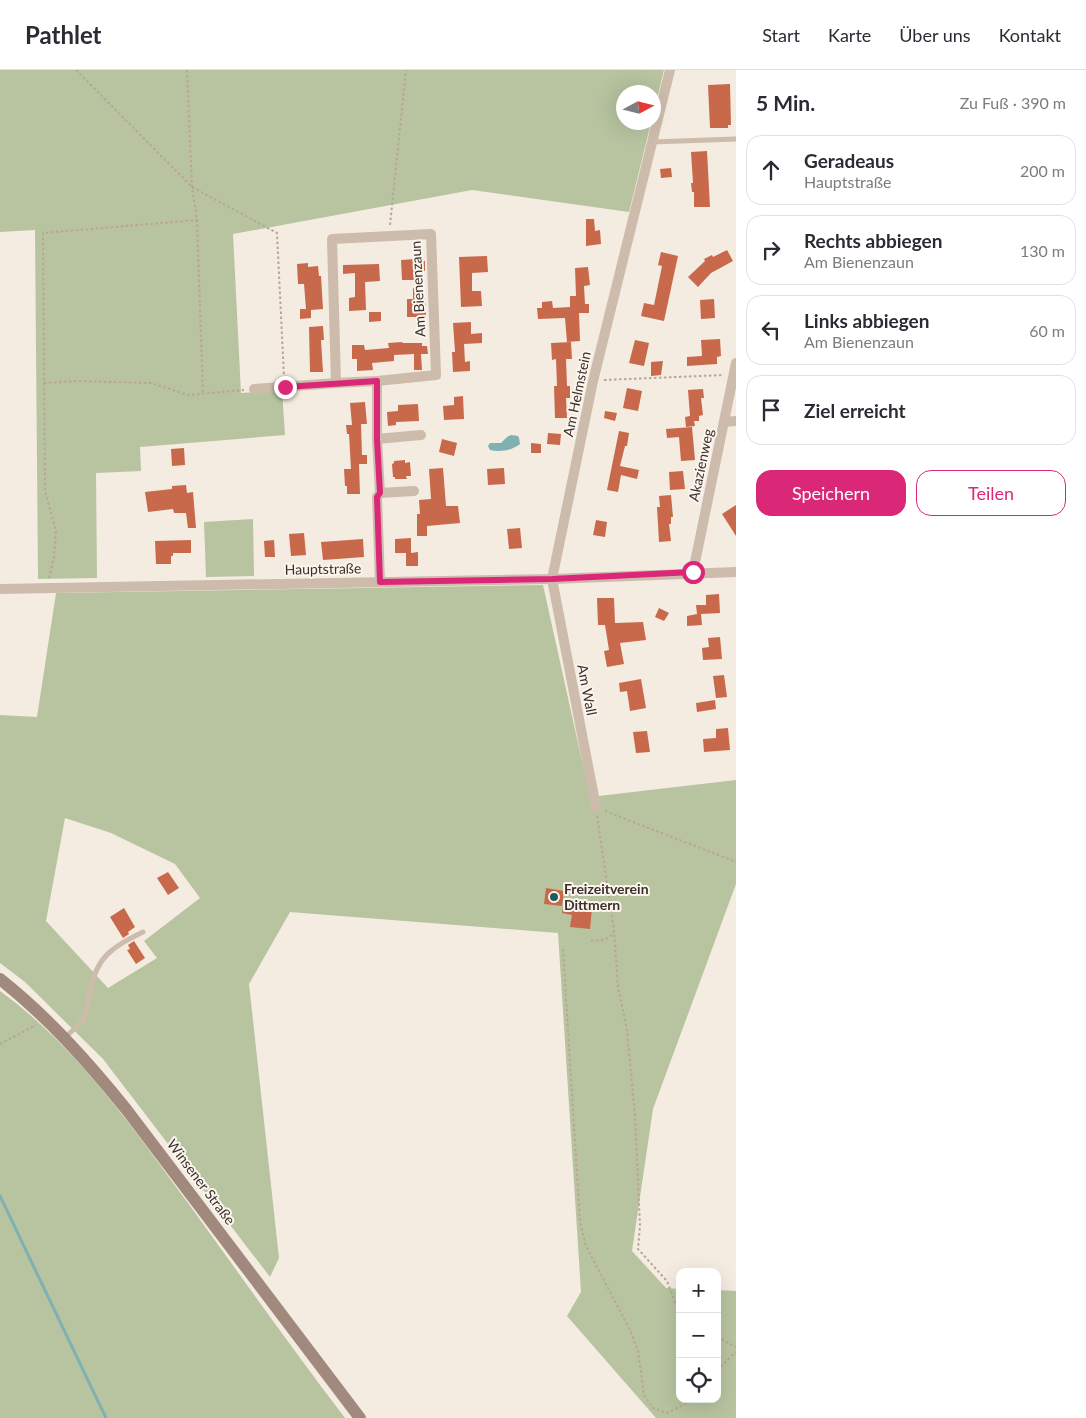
<!DOCTYPE html>
<html lang="de">
<head>
<meta charset="utf-8">
<style>
	body { margin:0; font-family:Lato,sans-serif; background:#f7f7f7; color:#2b2b33 }
	.controls { position:absolute; right:15px; bottom:15px; display:grid; overflow:hidden; border-radius:10px; box-shadow:0 5px 20px #0002 }
	.controls button { width:45px; height:45px; display:grid; place-items:center; padding:0; border:0; border-bottom:1px solid #e1e1e2; background:#fff; color:#2b2b33; font:25px sans-serif }
	.compass { position:absolute; left:616px; top:15px; width:45px; height:45px; border-radius:50%; background:#fff; box-shadow:0 5px 20px #0002; rotate:83deg }
	.stop { position:absolute; width:15px; height:15px; margin:-11px; border:4px solid #db2777; border-radius:50%; background:#fff }
	.stop.end { background:#db2777; border-color:#fff; box-shadow:0 1px 5px #0008 }
	.list { margin:0; padding:0; list-style:none }
	h2 { display:flex; justify-content:space-between; align-items:center; height:65px; margin:0; padding:0 20px; font-size:21px }
	h2 small { font-size:16px; font-weight:400; color:#7c7c81 }
	.list li { display:grid; grid-template-columns:32px 1fr auto; gap:15px; align-items:center; box-sizing:border-box; height:70px; margin:0 10px 10px; padding:0 10px; border:1px solid #e1e1e2; border-radius:15px }
	.list b { display:block; font-size:19px; white-space:nowrap }
	.list p { margin:0; font-size:16px; white-space:nowrap; color:#7c7c81 }
	.list em { font-size:16px; font-style:normal; color:#7c7c81 }
	.actions { display:flex; gap:10px; padding:15px 20px }
	.actions a { flex:1; padding:11px 0; border:1px solid #db2777; border-radius:15px; text-align:center; font-size:18px; color:#db2777 }
	.actions .main { background:#db2777; color:#fff }
	.icon { flex:none; width:28px; height:28px; fill:none; stroke:currentColor; stroke-width:2; stroke-linecap:round; stroke-linejoin:round }
	.map { position:relative; flex:none; width:736px; height:1348px; overflow:hidden }
	header { display:flex; align-items:center; gap:30px; box-sizing:border-box; height:70px; padding:0 25px; background:#fff; border-bottom:1px solid #e1e1e2 }
	header strong { font-size:24px }
	nav { display:flex; gap:28px; margin-inline-start:auto; font-size:18px }
	main { display:flex }
	aside { flex:1; background:#fff }
	.map>svg:first-child { display:block }
</style>
</head>
<body>
<header>
<strong>Pathlet</strong>
<nav><a>Start</a><a>Karte</a><a>Über uns</a><a>Kontakt</a></nav>
</header>
<main>
<div class="map">
<svg width="736" height="1348" viewBox="0 0 736 1348">
	<rect width="100%" height="100%" fill="#f4ebe1"/>
	<!-- green -->
	<g fill="#b8c4a0" fill-rule="evenodd">
		<path d="M0,0H664L654,41V22H624V52L651,53L629,142L472,120L233,164L241,323L282,320L285,365L140,377L141,401L96,403L97,508L38,509L35,160L0,162Z"/>
		<path d="M253,449L254,506L206,507L204,452Z"/>
		<path d="M543,515L590,727L736,710V814L653,1039L632,1181L666,1218L680,1219V1329H717V1220L736,1221V1348H656L567,1246L581,1222L558,863L290,842L249,914L279,1188L270,1207L103,989L25,912L0,893V645L37,647L56,523ZM65,748L111,763L175,794L200,828L144,871L157,888L108,918L46,851Z"/>
		<path d="M0,921C77,977 132,1057 188,1133C240,1205 291,1277 345,1348H0Z"/>
	</g>
	<!-- water -->
	<path fill="#7fb0b2" d="M511,365L518,366L519,368L520,374C511,381 500,382 490,380L488,376L490,373H501L507,367Z"/>
	<g fill="none" stroke-linecap="round" stroke-linejoin="round">
		<!-- stream -->
		<path stroke="#7fb0b2" stroke-width="3" d="M0,1126L106,1348"/>
	</g>
	<!-- building -->
	<g fill="#c8694b">
		<path d="M730,14L731,55H728V58H710L708,15Z"/>
		<path d="M707,81L710,137H694V122H692L691,113H693L691,82Z"/>
		<path d="M671,98L672,107L661,108L660,99Z"/>
		<path d="M586,149H594L595,161L600,160L601,174L586,176Z"/>
		<path d="M727,180L733,191L711,203L698,217L688,207L705,191L704,189L712,185L713,187Z"/>
		<path d="M661,182L678,186L664,251L641,246L644,233L654,235L662,196L658,195Z"/>
		<path d="M487,186L488,202L472,203V221H481L482,236L461,237L459,187Z"/>
		<path d="M415,189V191H425V201L416,202V210H402L401,190Z"/>
		<path d="M308,193V197L318,196L319,206H321L323,239L311,240V248L300,249V239H306L304,214H298L297,194Z"/>
		<path d="M379,194L380,211L365,212L366,240L349,241V228L355,227V203L343,204V195Z"/>
		<path d="M588,197L590,215L584,216L585,234H589V243H579L580,271L567,272L565,248L538,249L537,238H542V232L552,231L553,238L570,237V226H576L575,198Z"/>
		<path d="M413,218H421V228H425L426,247H407V229H413Z"/>
		<path d="M714,229L715,248L701,249L700,230Z"/>
		<path d="M369,242H381V251L369,252Z"/>
		<path d="M471,252V264L482,263V273L464,274L465,292L470,291V301L453,302L452,282H455L453,253Z"/>
		<path d="M323,256L324,270H321L323,302H310L309,257Z"/>
		<path d="M720,269L721,286L717,287V294L687,296V287L702,286L701,270Z"/>
		<path d="M635,270L649,273L644,296L629,293Z"/>
		<path d="M402,272L403,273H422V276H427L428,284H421L422,300H414V284L394,285V291L372,293L373,300L357,301V289H352V275H364L365,280L389,278L388,273Z"/>
		<path d="M571,272L572,289H566L567,316H570V328H566L567,348H555L554,316H557L556,289L552,290L551,273Z"/>
		<path d="M663,291L661,305L651,306V292Z"/>
		<path d="M627,318L642,321L638,341L623,338Z"/>
		<path d="M703,319L704,328H701L703,345L699,346V351H694L695,356L686,357L685,347L690,346L688,320Z"/>
		<path d="M463,326L464,349L444,350L443,336L454,335V327Z"/>
		<path d="M365,332L367,354H361L362,385H367V394H359L360,424H347V416H345L344,399H351L349,364H347L346,355H352L350,333Z"/>
		<path d="M418,334L419,351L396,352V355L388,356L387,342L398,341V335Z"/>
		<path d="M605,341L617,343L615,351L604,348Z"/>
		<path d="M692,357L695,390L681,391L679,367L667,368L666,359Z"/>
		<path d="M619,361L629,363L627,376H625L620,396L639,400L637,409L621,405L618,422L607,420Z"/>
		<path d="M548,363L561,364L560,375L547,374Z"/>
		<path d="M442,369L457,373L454,386L439,382Z"/>
		<path d="M531,373L541,374V383H531Z"/>
		<path d="M184,378L185,395L172,396L171,379Z"/>
		<path d="M405,390V393L410,392L411,406H406L407,409H395V407H393L392,394L394,393V391Z"/>
		<path d="M443,398L446,436H458L460,453L427,456V466H417V444H420L419,430L431,429L429,399Z"/>
		<path d="M504,398L505,414L488,415L487,399Z"/>
		<path d="M683,401L685,419L670,420L669,402Z"/>
		<path d="M186,415L187,423L193,422L196,458H188L186,443H174L173,439L148,442L145,422L172,419V416Z"/>
		<path d="M671,425L673,447H671V454H669L671,471L659,472L657,437H660L659,426Z"/>
		<path d="M736,435V466L722,444Z"/>
		<path d="M596,450L607,452L605,467L593,465Z"/>
		<path d="M520,458L522,478L509,479L507,459Z"/>
		<path d="M304,463L306,485L291,486L289,464Z"/>
		<path d="M411,468V483L418,482V496H406V483H395V469Z"/>
		<path d="M363,469L364,487L323,490L321,472Z"/>
		<path d="M191,470V483H173V486H171V494H156L155,471Z"/>
		<path d="M274,470L275,487H265L264,471Z"/>
		<path d="M719,524L720,543L701,544L702,555L687,556V546L697,544L696,535H706V525Z"/>
		<path d="M597,528H614L615,553L643,552L646,570L620,573L624,594L607,597L604,581L609,580L605,555H598Z"/>
		<path d="M659,538L669,543L664,551L655,547Z"/>
		<path d="M720,567L722,589L703,590L702,578L709,577L708,568Z"/>
		<path d="M724,605L727,627L716,628L713,606Z"/>
		<path d="M641,609L646,638L630,641L627,621L620,622L619,613Z"/>
		<path d="M715,630L716,639L697,642L696,633Z"/>
		<path d="M728,658L730,680L704,682L703,669L716,668V659Z"/>
		<path d="M647,661L650,682L636,683L633,662Z"/>
		<path d="M168,802L179,818L168,825L157,808Z"/>
		<path d="M546,818L564,821L562,836L544,834Z"/>
		<path d="M564,829L575,830L574,836L592,838L590,859L570,857L572,845L562,843Z"/>
		<path d="M124,838L135,857L128,862L129,864L123,868L110,847Z"/>
		<path d="M134,871L145,888L136,894L127,880L130,879L128,875Z"/>
	</g>
	<g fill="none" stroke-linecap="round" stroke-linejoin="round">
		<!-- path -->
		<g stroke="#b9a596" stroke-width="2" stroke-dasharray="2.5 2.5" stroke-linecap="butt">
			<path d="M76,0L192,117L277,163L284,307"/>
			<path d="M187,0L192,117L197,150L203,324"/>
			<path d="M390,155L406,0"/>
			<path d="M604,310L724,305"/>
			<path d="M44,313L79,311L151,313L188,325L244,320"/>
			<path d="M49,508L54,487L56,461L45,421L43,163L197,150"/>
			<path d="M605,741L736,792"/>
			<path d="M597,746L614,861L618,917L627,960L635,1046L640,1156L638,1179L667,1211L680,1245"/>
			<path d="M591,871L602,870L610,867L614,861"/>
			<path d="M563,879L580,1152L586,1176L630,1260L638,1281L644,1325L653,1338L667,1343L685,1334L689,1329"/>
			<path d="M0,974L36,955"/>
			<path d="M717,1267L736,1277"/>
			<path d="M717,1300L736,1282"/>
		</g>
		<!-- lane -->
		<g stroke="#cdbbac" stroke-width="5">
			<path d="M652,72L736,69"/>
			<path d="M65,968C70,962 77,957 82,951C87,943 88,931 90,922C96,886 113,877 143,862"/>
		</g>
		<!-- street -->
		<g stroke="#cdbbac" stroke-width="10">
			<path d="M431,164L436,305L377,311L336,313L332,169Z"/>
			<path d="M377,311V369L380,423L377,427L380,512"/>
			<path d="M254,319L336,313"/>
			<path d="M724,352L736,351"/>
			<path d="M377,369L421,365"/>
			<path d="M380,423L414,421"/>
			<path d="M693,502L736,293"/>
			<path d="M0,519L552,509L736,502"/>
			<path d="M596,737L552,509L593,311L670,0"/>
		</g>
		<!-- secondary -->
		<path stroke="#a18a7d" stroke-width="12" d="M0,909C48,947 88,992 126,1039L360,1348"/>
	</g>
	<g fill="none" stroke-linecap="round" stroke-linejoin="round">
		<!-- route -->
		<path stroke="#db2777" stroke-width="6" d="M285,317L377,311V369L380,423L377,427L380,512L552,509L693,502"/>
	</g>
	<!-- markers -->
	<circle fill="#1f5a5e" stroke="#fbf5ee" stroke-width="2" cx="554" cy="827" r="5"/>
	<g text-anchor="middle" stroke-width="4" stroke-linejoin="round" paint-order="stroke">
		<!-- street labels -->
		<g font-size="14" fill="#3b302b" stroke="#fbf5ee">
			<text transform="translate(418 219) rotate(-93)" y="5">Am Bienenzaun</text>
			<text transform="translate(577 324) rotate(-78)" y="5">Am Helmstein</text>
			<text transform="translate(701 395) rotate(-78)" y="5">Akazienweg</text>
			<text transform="translate(323 499) rotate(-1)" y="5">Hauptstraße</text>
			<text transform="translate(587 620) rotate(79)" y="5">Am Wall</text>
			<text transform="translate(201 1112) rotate(53)" y="5">Winsener Straße</text>
		</g>
		<!-- poi labels -->
		<g font-size="14" font-weight="bold" fill="#3b302b" stroke="#fbf5ee" text-anchor="start">
			<text x="564" y="824">Freizeitverein<tspan x="564" dy="16">Dittmern</tspan></text>
		</g>
	</g>
</svg>
<div class="controls">
<button>+</button>
<button>−</button>
<button><svg class="icon" aria-label="locate" viewBox="0 0 24 24"><circle cx="12" cy="12" r="6"/><path d="M12 2v4M12 18v4M2 12h4M18 12h4"/></svg></button>
</div>
<svg class="compass" viewBox="-18 -18 36 36"><path d="M0-13l5 13h-10z" fill="#e53935"/><path d="M0 13l5-13h-10z" fill="#7c7c81"/></svg>
<div class="stop" style="left:693px;top:502px"></div>
<div class="stop end" style="left:285px;top:317px"></div>
</div>
<aside>
<h2>5 Min.<small>Zu Fuß · 390 m</small></h2>
<ul class="list">
<li><svg class="icon" aria-label="ahead" viewBox="0 0 24 24"><path d="M12 20V5M6 11l6-6 6 6"/></svg><div><b>Geradeaus</b><p>Hauptstraße</p></div><em>200 m</em></li>
<li><svg class="icon" aria-label="right" viewBox="0 0 24 24"><path d="M7 20v-9h11M14 6l5 5-5 5"/></svg><div><b>Rechts abbiegen</b><p>Am Bienenzaun</p></div><em>130 m</em></li>
<li><svg class="icon" aria-label="left" viewBox="0 0 24 24"><path d="M17 20v-9H6M10 6l-5 5 5 5"/></svg><div><b>Links abbiegen</b><p>Am Bienenzaun</p></div><em>60 m</em></li>
<li><svg class="icon" aria-label="arrive" viewBox="0 0 24 24"><path d="M6 21V4h12l-3 4 3 4H6"/></svg><div><b>Ziel erreicht</b></div></li>
</ul>
<div class="actions"><a class="main">Speichern</a><a>Teilen</a></div>
</aside>
</main>
</body>
</html>
